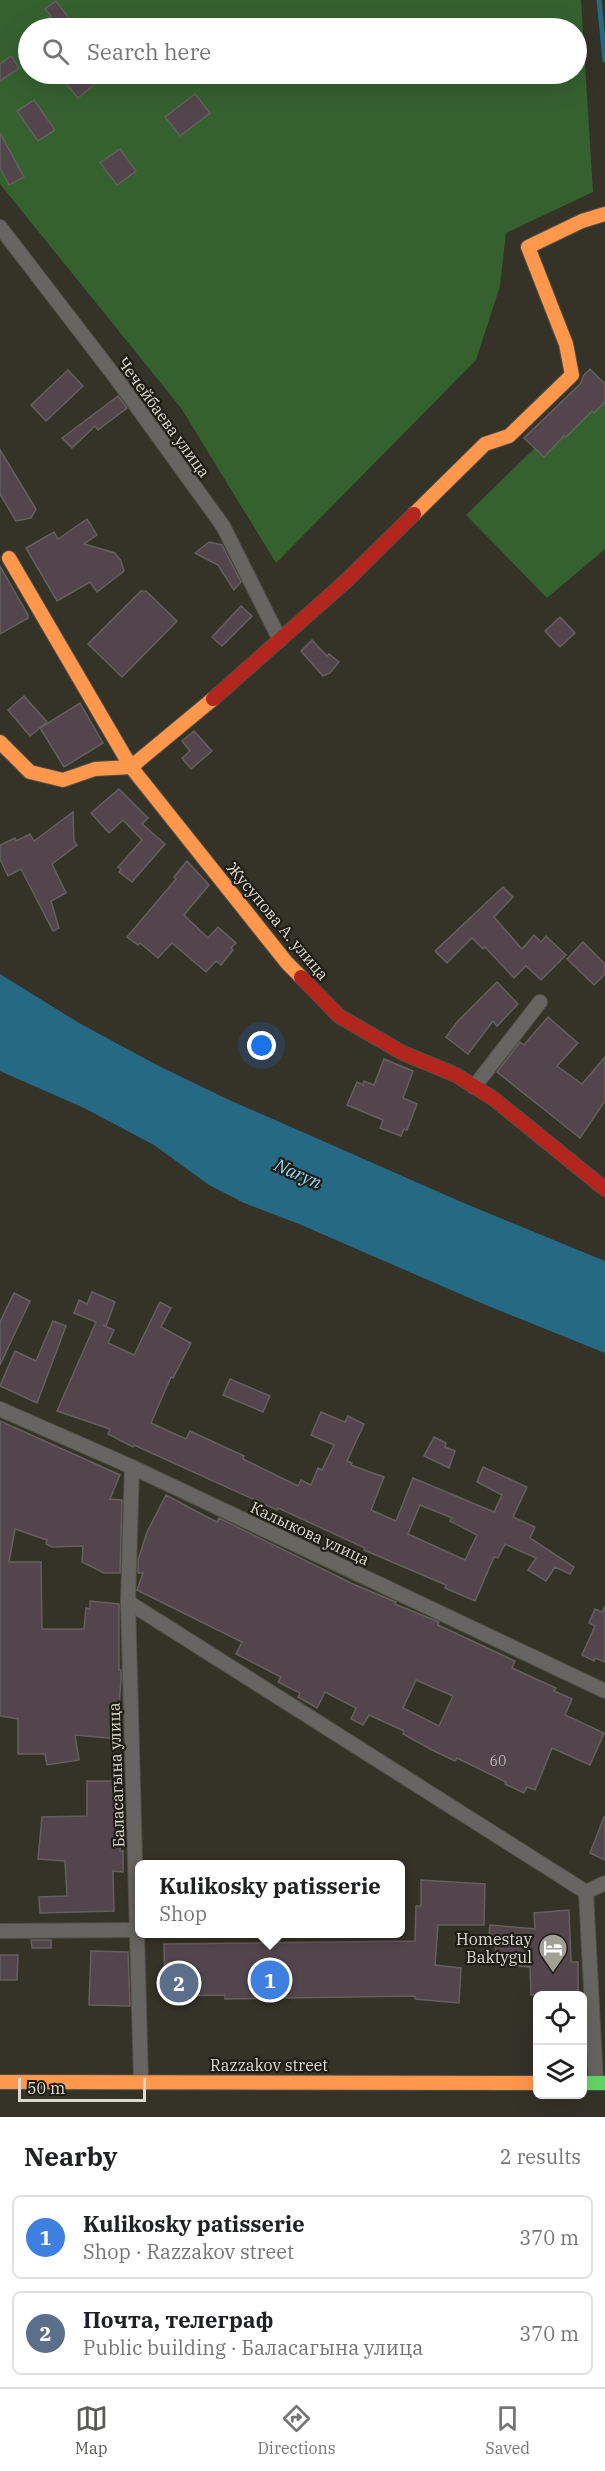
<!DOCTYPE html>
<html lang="en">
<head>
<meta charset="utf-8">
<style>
	body { margin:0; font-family:"IBM Plex Serif",serif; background:#f6f6f6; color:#202124 }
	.controls { position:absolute; right:18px; bottom:18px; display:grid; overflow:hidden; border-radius:9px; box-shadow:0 6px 24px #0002 }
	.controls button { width:54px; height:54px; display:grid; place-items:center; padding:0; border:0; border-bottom:2px solid #e0e0e0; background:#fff; color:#202124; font:30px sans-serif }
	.scale { position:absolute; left:18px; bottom:15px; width:128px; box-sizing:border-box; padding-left:6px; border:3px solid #dddacf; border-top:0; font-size:16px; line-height:21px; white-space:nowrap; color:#dddacf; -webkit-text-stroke:4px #1f1d15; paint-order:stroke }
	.you { position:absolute; left:262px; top:1046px; width:21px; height:21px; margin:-15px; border:4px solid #fff; border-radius:50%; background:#1a73e8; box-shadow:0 0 0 9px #1a73e833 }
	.badge { display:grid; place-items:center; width:39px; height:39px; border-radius:50%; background:#5a5a57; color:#fff; font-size:20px; font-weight:700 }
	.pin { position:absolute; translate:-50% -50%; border:3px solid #fff; box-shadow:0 2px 6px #0006 }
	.popup { position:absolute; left:135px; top:1860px; width:270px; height:78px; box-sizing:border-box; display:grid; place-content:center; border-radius:9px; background:#fff; filter:drop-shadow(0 2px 4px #0005); font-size:20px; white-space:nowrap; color:#757577 }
	.popup b { font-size:22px; color:#202124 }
	.popup::after { content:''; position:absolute; left:50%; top:100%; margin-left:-12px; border:12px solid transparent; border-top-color:#fff }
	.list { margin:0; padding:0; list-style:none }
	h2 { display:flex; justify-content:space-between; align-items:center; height:78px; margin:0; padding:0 24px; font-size:26px }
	h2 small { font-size:20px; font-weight:400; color:#757577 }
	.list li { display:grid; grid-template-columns:39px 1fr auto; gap:18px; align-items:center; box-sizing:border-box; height:84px; margin:0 12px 12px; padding:0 12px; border:2px solid #e0e0e0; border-radius:9px }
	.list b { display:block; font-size:22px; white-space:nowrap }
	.list p { margin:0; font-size:20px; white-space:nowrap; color:#757577 }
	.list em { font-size:20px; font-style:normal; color:#757577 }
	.icon { flex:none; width:33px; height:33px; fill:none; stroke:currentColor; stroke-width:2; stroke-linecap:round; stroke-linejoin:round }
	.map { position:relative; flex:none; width:605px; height:2117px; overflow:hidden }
	.search { position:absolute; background:#fff; box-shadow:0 6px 24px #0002; left:18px; right:18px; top:18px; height:66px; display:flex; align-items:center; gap:15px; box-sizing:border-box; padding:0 21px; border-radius:33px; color:#757577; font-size:22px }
	.sheet { height:270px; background:#fff }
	nav { display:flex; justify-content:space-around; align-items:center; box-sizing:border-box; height:84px; border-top:2px solid #e0e0e0; background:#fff; font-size:16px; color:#757577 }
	nav a { display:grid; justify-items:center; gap:3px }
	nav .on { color:#5a5a57 }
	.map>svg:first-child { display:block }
</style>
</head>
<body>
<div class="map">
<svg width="605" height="2117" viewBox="0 0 605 2117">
	<rect width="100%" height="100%" fill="#353228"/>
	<!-- green -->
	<g fill="#35612f" fill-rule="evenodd">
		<path d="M0,0H581L593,192L506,233L500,286L476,360L276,563L181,408L0,184ZM28,28H576V74H28Z"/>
		<path d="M605,385V549L547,598L466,515L550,433Z"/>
	</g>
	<!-- water -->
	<path fill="#256985" d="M0,974L79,1023L157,1065L227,1099L466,1204L605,1261V1353L488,1306L299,1224L244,1203L209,1185L154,1145L84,1108L0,1071Z"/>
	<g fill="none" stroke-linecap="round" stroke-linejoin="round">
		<!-- stream -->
		<path stroke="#256985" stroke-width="5" d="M599,0L605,60"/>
	</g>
	<!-- building -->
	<g fill="#52464c" stroke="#64605e" stroke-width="1.5" fill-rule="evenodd">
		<path d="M56,1L71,21L61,28H36L51,16L45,9Z"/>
		<path d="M11,56L19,68L0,81V64Z"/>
		<path d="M58,74H107L78,98Z"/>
		<path d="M195,94L210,113L180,136L165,117Z"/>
		<path d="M34,100L55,130L38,141L17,111Z"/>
		<path d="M0,133L24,177L9,185L0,168Z"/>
		<path d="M120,149L136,171L117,185L100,163Z"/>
		<path d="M590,369L605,384V402L594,413L592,411L566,437L564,436L544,457L524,438L580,384L584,375Z"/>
		<path d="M68,370L83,386L46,421L31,405Z"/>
		<path d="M118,396L127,408L98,430L95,426L72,448L62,438Z"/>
		<path d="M0,450L36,509L31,518L16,521L0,494Z"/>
		<path d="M87,519L97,535L84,544L115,553L121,561L124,571L97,592L90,582L57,601L26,548L54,532L58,539Z"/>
		<path d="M209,542L222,545L224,549L241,582L234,590L218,565L195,553Z"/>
		<path d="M0,566L28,615V618L0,634Z"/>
		<path d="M141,591H146L177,621L122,677L88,644Z"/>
		<path d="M241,606L252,616L222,646L212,637Z"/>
		<path d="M560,617L575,633L560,647L545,631Z"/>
		<path d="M312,640L327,656L329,654L339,662L330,673L323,676L301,651Z"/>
		<path d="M24,696L47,722L30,736L8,710Z"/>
		<path d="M80,703L103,743L64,767L40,728Z"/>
		<path d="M194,731L212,751L191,769L182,758L190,751L182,741Z"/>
		<path d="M119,789L148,818L142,824L165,844L132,882L119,872L121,869L118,867L142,840L123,820L109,833L91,813Z"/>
		<path d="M73,812L74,841L77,845L52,864L66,893L51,901L59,928L53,931L21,869L8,876L0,859V845L15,838L16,841L30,834L34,841Z"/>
		<path d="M187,861L209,885L184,915L208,938L218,927L236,943L231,948L233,950L221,965L216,961L206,972L172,943L158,958L140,943L138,945L127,937L176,879L174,877Z"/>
		<path d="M503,887L513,897L494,917L522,949L534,935L541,942L546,936L566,955L541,980L526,966L514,978L485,947L483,949L472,938L447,963L435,951Z"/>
		<path d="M583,942L605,964V974L594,985L567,959Z"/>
		<path d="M497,982L518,1004L497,1026L493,1021L468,1054L446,1037L458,1021Z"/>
		<path d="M548,1017L578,1043L557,1066L582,1084L605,1057V1101L580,1138L497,1072L520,1042L524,1045Z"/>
		<path d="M384,1059L413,1071L403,1098L417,1104L407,1130L404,1129L401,1136L380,1128L383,1120L347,1105L357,1082L363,1085L364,1081L374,1085Z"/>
		<path d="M92,1292L115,1302L106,1326L103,1325L114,1330L108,1343L134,1355L160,1302L171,1308L161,1327L191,1343L173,1378L171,1377L151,1423L186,1439L190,1431L244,1456L243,1459L298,1486L301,1480L311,1485L318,1468L322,1470L334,1445L311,1435L321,1412L345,1422L348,1416L364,1424L347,1461L352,1463L351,1465L384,1477L371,1510L396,1521L413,1478L494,1512L502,1495L477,1482L483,1467L527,1487L513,1517L535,1527L530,1538L574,1567L570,1574L555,1567L546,1581L528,1570L536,1558L505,1544L498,1558L494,1557L475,1601L445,1588L446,1585L364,1550L365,1548L278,1508L277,1510L134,1445L133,1447L108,1434L110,1429L57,1411L96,1322L74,1313L79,1300L87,1304ZM420,1505L452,1518L450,1521L477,1535L465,1560L408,1534Z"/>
		<path d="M14,1293L30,1301L0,1365V1322Z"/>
		<path d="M53,1321L66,1326L37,1403L0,1386L15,1351L36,1361Z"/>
		<path d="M230,1379L270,1396L263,1412L223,1395Z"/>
		<path d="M0,1421L120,1475L110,1499L122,1500L120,1573H104L82,1562L83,1546L52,1547L46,1544L47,1540L15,1529L9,1562H41L42,1629H84L86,1608L90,1609V1601L119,1604V1670H121V1679L119,1708L122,1709L119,1739L75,1735L79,1760L47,1765L45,1754H18V1719L0,1716Z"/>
		<path d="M434,1437L446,1443L445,1447L455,1451L449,1468L424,1456Z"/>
		<path d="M166,1495L205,1516L217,1522L219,1518L353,1584L396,1602L395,1604L439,1622L438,1625L515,1661L512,1668L556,1688L554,1691L572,1699L565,1715L604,1733L590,1765L552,1748L535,1790L527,1787L524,1793L505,1784L506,1782L457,1758L455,1761L432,1750L403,1734L404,1731L369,1715L363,1725L351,1719L356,1708L325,1692L317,1708L298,1697L300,1693L278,1682L281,1677L236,1654L242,1642L137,1590L143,1573H138V1560L147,1532ZM416,1680L453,1696L439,1726L403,1708Z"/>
		<path d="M605,1606V1662L595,1658L594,1661L582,1655L595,1626L589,1623L595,1609L602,1612Z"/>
		<path d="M87,1781H115L116,1839H121L120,1851H123V1872L113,1871L114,1911L40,1913L39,1897L67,1896L65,1861L38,1859L42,1817L87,1816Z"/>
		<path d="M604,1817H605V1860L590,1853Z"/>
		<path d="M421,1880L485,1884L484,1925H438L435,1965L461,1968L459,2003L415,1999V1996L225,1999V1995L165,1996L164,1944L415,1941L416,1906H421Z"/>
		<path d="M569,1910L571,1962H578V1995H531L530,1967L494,1964L496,1946H488L490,1925L535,1929L534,1913Z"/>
		<path d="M31,1940H51V1948H32Z"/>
		<path d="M91,1951L128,1952L130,2006L89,2005Z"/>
		<path d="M0,1955H18L17,1980H0Z"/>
	</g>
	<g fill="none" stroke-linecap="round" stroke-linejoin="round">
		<!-- street casing -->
		<g stroke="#524f47" stroke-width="16">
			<g id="street">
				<path d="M0,227L116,378L223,526L280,640"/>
				<path d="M474,1087L540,1002"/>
				<path d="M0,1409L132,1467L605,1691"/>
				<path d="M132,1467L128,1602L141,2081"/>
				<path d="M128,1602L586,1892"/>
				<path d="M0,1931L137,1930"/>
				<path d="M596,2083L586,1892L605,1883"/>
			</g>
		</g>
		<!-- fast casing -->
		<g stroke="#524f47" stroke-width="16">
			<path id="fast" d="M582,2083H605"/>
		</g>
		<!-- slow casing -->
		<g stroke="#524f47" stroke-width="16">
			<g id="slow">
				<path d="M414,514L485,444L509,436L572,375L566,344L528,247L582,221L605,214"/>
				<path d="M9,558L131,767L213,699"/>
				<path d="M0,742L30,772L63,780L95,769L131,767L287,963L301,977"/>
				<path d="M0,2082L538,2083"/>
			</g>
		</g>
		<!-- jam casing -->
		<g stroke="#524f47" stroke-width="16">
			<g id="jam">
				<path d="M213,699L345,582L414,514"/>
				<path d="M301,977L339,1016L403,1053L456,1075L494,1099L605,1189"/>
			</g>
		</g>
		<!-- street -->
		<use href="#street" stroke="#676562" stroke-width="14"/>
		<!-- fast -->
		<use href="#fast" stroke="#63d668" stroke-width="14"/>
		<!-- slow -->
		<use href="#slow" stroke="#ff974d" stroke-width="14"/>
		<!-- jam -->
		<use href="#jam" stroke="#b3261e" stroke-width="14"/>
	</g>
	<!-- icons -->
	<defs>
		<g id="hotel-pin" transform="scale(1.5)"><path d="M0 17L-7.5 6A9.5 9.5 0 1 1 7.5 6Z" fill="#a29f95" stroke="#1f1d15"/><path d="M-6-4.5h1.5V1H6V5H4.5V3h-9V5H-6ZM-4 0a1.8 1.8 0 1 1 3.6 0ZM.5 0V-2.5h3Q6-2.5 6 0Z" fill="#fff"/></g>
	</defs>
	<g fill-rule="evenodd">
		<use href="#hotel-pin" x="553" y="1948"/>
	</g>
	<g text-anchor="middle" stroke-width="4.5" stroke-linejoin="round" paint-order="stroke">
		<!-- number labels -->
		<g font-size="14" fill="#bab5ae">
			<text x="498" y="1766">60</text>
		</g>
		<!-- street labels -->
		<g font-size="16" fill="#dddacf" stroke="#1f1d15">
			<text transform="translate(164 417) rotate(54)" y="6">Чечейбаева улица</text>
			<text transform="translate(278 921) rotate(50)" y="6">Жусупова А. улица</text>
			<text transform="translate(310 1533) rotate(25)" y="6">Калыкова улица</text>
			<text transform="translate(116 1775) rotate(-92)" y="6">Баласагына улица</text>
			<text x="269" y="2071">Razzakov street</text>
		</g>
		<!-- poi labels -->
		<g font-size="16" fill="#dddacf" stroke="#1f1d15" text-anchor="end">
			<text x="532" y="1945">Homestay<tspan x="532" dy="18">Baktygul</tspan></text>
		</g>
		<!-- water labels -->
		<g font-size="18" font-style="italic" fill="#90d4f6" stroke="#1f1d15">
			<text transform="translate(298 1174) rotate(24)" y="6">Naryn</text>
		</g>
	</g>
</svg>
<div class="controls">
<button><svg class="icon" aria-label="locate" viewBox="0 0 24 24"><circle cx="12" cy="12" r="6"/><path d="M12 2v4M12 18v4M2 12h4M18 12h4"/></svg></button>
<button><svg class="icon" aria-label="layers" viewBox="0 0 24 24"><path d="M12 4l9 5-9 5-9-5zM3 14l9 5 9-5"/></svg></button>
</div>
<div class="scale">50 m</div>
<div class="you"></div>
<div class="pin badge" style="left:270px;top:1980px;background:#3f7fe0">1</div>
<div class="popup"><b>Kulikosky patisserie</b>Shop</div>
<div class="pin badge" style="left:179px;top:1983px;background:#5c6f8a">2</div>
<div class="search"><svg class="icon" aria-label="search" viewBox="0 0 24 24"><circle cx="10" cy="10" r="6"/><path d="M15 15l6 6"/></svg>Search here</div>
</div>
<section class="sheet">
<h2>Nearby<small>2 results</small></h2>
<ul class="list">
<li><span class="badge" style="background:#3f7fe0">1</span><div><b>Kulikosky patisserie</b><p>Shop · Razzakov street</p></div><em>370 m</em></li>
<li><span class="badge" style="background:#5c6f8a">2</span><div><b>Почта, телеграф</b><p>Public building · Баласагына улица</p></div><em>370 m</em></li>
</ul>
</section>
<nav>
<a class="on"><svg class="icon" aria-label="map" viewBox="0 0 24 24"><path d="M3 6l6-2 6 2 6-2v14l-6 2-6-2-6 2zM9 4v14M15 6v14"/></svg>Map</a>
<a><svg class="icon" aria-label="directions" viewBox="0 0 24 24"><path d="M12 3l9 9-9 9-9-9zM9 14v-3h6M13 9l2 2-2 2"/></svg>Directions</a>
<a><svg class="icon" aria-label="saved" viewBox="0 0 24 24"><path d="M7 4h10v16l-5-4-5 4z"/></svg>Saved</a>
</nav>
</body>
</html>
